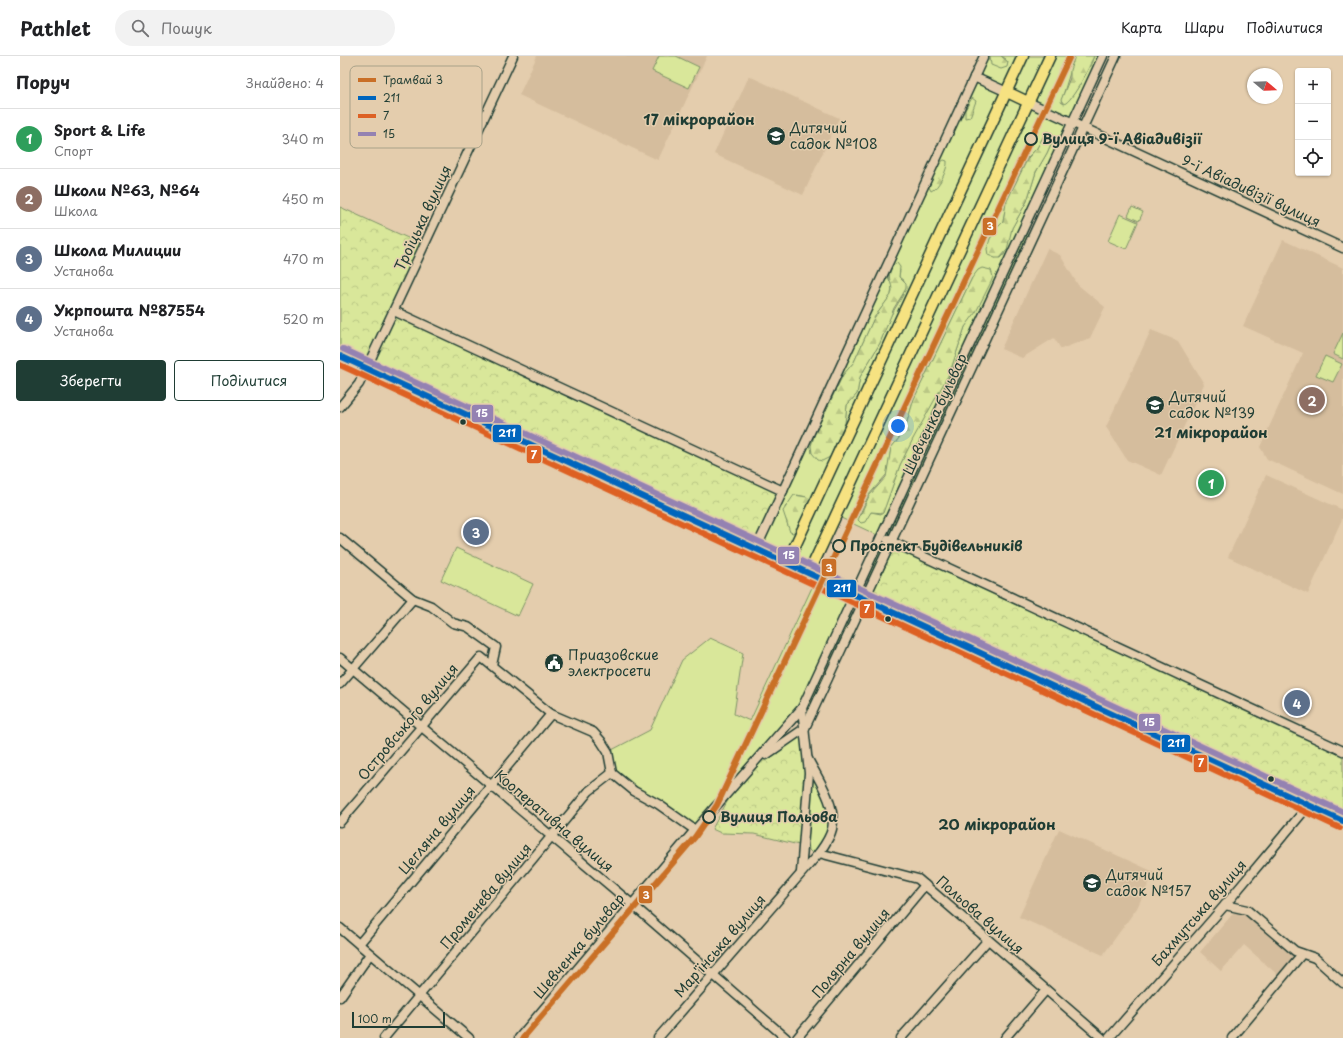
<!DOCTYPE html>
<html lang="uk">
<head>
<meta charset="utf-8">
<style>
	body { margin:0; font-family:"Playpen Sans",sans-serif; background:#f2f2f2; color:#202124 }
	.controls { position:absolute; right:12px; top:12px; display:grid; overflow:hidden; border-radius:4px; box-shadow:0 1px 3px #0004 }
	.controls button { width:36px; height:36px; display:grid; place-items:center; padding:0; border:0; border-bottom:1px solid #e0e0e0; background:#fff; color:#202124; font:20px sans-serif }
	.compass { position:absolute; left:907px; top:12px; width:36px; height:36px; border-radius:50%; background:#fff; box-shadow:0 1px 3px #0004; rotate:109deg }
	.scale { position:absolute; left:12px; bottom:10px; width:93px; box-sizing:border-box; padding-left:4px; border:2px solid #1f3d34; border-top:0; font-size:11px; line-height:14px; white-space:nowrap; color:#1f3d34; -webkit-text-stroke:3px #e4cdad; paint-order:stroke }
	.you { position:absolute; left:558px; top:370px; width:14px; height:14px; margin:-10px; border:3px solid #fff; border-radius:50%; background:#1a73e8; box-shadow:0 0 0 6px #1a73e833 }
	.badge { display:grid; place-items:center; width:26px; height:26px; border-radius:50%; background:#1f3d34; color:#fff; font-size:13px; font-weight:700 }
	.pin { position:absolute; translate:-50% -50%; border:2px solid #fff; box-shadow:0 1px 4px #0006 }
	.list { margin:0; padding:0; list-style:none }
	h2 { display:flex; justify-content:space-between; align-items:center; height:52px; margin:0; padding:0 16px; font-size:17px }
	h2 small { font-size:13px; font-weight:400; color:#757577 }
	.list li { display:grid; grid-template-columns:26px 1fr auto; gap:12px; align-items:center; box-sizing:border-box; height:60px; padding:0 16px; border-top:1px solid #e0e0e0 }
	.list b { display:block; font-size:15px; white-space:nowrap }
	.list p { margin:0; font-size:13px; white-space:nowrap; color:#757577 }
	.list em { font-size:13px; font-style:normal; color:#757577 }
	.actions { display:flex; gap:8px; padding:12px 16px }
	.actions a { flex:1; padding:9px 0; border:1px solid #1f3d34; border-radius:4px; text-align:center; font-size:14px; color:#1f3d34 }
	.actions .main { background:#1f3d34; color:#fff }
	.icon { flex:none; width:22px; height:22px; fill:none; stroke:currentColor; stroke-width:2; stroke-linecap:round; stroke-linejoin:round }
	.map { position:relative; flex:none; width:1003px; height:982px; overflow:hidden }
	header { display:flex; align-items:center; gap:24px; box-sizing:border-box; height:56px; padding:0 20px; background:#fff; border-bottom:1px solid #e0e0e0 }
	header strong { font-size:19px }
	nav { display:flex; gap:22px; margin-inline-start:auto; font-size:14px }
	.search { width:280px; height:36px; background:#f2f2f2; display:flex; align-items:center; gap:10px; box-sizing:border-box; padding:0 14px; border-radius:22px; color:#757577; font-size:15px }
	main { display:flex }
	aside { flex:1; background:#fff }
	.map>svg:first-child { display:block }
</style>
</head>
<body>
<header>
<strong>Pathlet</strong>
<div class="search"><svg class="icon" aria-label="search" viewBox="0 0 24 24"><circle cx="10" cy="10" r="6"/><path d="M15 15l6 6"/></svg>Пошук</div>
<nav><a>Карта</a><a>Шари</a><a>Поділитися</a></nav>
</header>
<main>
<aside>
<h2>Поруч<small>Знайдено: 4</small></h2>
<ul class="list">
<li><span class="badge" style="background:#2e9e5b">1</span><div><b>Sport &amp; Life</b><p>Спорт</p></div><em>340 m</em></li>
<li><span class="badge" style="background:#8d6e63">2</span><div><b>Школи №63, №64</b><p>Школа</p></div><em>450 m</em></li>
<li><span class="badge" style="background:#5c6f8a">3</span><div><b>Школа Милиции</b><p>Установа</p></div><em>470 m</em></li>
<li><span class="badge" style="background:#5c6f8a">4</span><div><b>Укрпошта №87554</b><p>Установа</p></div><em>520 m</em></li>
</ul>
<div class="actions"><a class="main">Зберегти</a><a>Поділитися</a></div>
</aside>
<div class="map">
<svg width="1003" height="982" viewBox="0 0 1003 982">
	<defs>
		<pattern id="forest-firs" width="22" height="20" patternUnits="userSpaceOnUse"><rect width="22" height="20" fill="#d9e79a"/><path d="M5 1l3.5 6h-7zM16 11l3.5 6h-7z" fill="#bac785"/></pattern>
		<pattern id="park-crowns" width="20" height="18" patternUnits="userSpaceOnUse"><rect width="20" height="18" fill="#d9e79a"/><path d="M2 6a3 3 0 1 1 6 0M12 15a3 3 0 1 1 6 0" fill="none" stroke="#bac785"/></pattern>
	</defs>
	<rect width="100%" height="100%" fill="#e4cdad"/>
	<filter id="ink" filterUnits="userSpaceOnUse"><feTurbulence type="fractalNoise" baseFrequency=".025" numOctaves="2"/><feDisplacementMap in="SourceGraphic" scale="8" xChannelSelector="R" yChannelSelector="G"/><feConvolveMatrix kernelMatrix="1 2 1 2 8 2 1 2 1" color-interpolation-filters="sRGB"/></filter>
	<g filter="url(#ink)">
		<!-- built -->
		<g fill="#d5bd9d">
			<path d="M197,0H367L318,104L179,39Z"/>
			<path d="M409,20L499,62L463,139L374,98Z"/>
			<path d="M943,184L1003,212V438L927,403L920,391L963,297L903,270Z"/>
			<path d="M707,193L720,199L738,229L765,251L750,282L721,293L714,282L682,302L661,293Z"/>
			<path d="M811,274L838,285L864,328L821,419L787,404L766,371Z"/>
			<path d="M926,419L1003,454V461L968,538L888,501Z"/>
			<path d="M719,773L814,816L797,852L763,899L679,861Z"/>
			<path d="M896,854L905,856L956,900L939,920L904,889L881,915L860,896Z"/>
		</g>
		<!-- grass -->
		<g fill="#d9e79a" stroke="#7c9267" fill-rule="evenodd">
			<path d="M319,0H336L359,11L349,32L312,15Z"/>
			<path d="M648,0H650L649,5L666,3L661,0H680L665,32L639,20Z"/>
			<path d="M687,0H706L687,42L671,35Z"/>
			<path d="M713,0H735L721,46L724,48C734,42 750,12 754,0H760L731,63L693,45Z"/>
			<path d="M636,25L662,37L446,503L421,491ZM600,107L607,110L594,134L591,125ZM553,209L560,214L559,221L564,225L563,239L550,261L540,287L520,321L517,338L507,349L505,367L490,400L472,397L471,390L475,377L503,319L514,306L534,262L551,239L552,230L548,221ZM457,439L467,441L448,471L445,451Z"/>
			<path d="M668,40L684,47L467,513L452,506Z"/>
			<path d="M690,50L728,68L539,480L499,461ZM706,76H709L714,81L707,97L696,116L687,145L672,172L664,199L655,202L650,183L656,173L663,166L666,147L687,102L697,92ZM632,222L642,243L625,271L610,316L582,363L560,409L546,448L541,458L531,456L526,463L519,460L528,440L547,418L551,392L564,376L574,343Z"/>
			<path d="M792,151L803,156L799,165L788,160Z"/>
			<path d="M780,158L798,166L786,193L768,185Z"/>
			<path d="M684,177L690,179L663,237L658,235Z"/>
			<path d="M656,239L662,242L640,289L635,287Z"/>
			<path d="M1003,277V303L993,298Z"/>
			<path d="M633,291L638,293L551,483L546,480Z"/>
			<path d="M985,300L1002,308L993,326L976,319Z"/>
			<path d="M544,484L549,487L531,525L526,523Z"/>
			<path d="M116,492L193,528L178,560L101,524Z"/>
			<path d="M475,525L511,541L459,650L355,771L295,733L274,716L270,695L310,674L342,604L370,582L403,597L394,658L410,665Z"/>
			<path d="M509,558L515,561L471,654L465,651Z"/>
			<path d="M472,717L489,756V773L475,797L473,798L469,794L468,786Z"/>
		</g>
		<!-- forest -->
		<g fill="url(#forest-firs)" stroke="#7c9267">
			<path d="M650,0H661L668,6L667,11L661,13L651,9Z"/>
			<path d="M735,0H754C750,10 733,45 724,48L721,44L730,22V14Z"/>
			<path d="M632,42L636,45L630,61L625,62V54Z"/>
			<path d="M706,76L712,77L714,81L707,97L696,116L687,145L672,172L667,194L660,202H655L648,199L647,193L650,183L656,173L663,166L666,147L688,102L697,92Z"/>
			<path d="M604,104L607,105C608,113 599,132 591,135L589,131C592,123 597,107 604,104Z"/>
			<path d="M557,207L560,211L559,221L566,228V233L554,252L540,287L520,321L517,338L507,349L505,367L497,385L490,401L482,405L478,404L472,397L471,390L475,377L503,319L514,306L534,262L551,239L552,234C551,221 546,224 553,209Z"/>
			<path d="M642,212L651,214L653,221L651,226L636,256L625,271L610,316L573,383L560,409L543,457L531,456L525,466L521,467L518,464L529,440L546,421L551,392L564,376L574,343L632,222L638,214Z"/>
			<path d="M454,439L467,441L471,444L459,471L453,477L450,476L443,455Z"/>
		</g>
		<!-- park -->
		<g fill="url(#park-crowns)" stroke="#7c9267">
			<path d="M0,151L81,188L26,308L0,296Z"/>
			<path d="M56,259L438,436L414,488L32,311Z"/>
			<path d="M555,490L1003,697V761L530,542Z"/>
			<path d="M463,676L466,703L463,790L414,778L381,777L372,773L393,735L417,707Z"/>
		</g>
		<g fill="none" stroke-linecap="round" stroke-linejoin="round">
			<!-- minor casing -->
			<g stroke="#1f3d34" stroke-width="11">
				<g id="minor">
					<path d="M634,21L667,36"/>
					<path d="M688,46L1003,192"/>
					<path d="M54,255L443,435"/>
					<path d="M0,351L19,328L173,0"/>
					<path d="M0,482L73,543L91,550L113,567L128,571L156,591L152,609"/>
					<path d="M548,484L1003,695"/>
					<path d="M416,493L644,0"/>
					<path d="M0,602L293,849L446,982"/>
					<path d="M0,628L73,543"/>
					<path d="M426,699L465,672L776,0"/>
					<path d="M0,766L141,601L211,658L253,676L261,685L268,696L272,717L294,735L318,748L355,774"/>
					<path d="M479,797L578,823L762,982"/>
					<path d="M461,816L469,717L462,652"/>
					<path d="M885,849L907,854L955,895L975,902L1003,927"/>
					<path d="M0,872L129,982"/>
					<path d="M19,888L211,658"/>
					<path d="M0,941L30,898"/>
					<path d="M44,982L249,735L272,717"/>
					<path d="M179,982L355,774L462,652L763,0"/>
					<path d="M318,982L479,797C484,790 490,782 492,773C497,749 478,723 468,703"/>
					<path d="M457,982L585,829"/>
					<path d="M561,982L648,884"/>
					<path d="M665,982L706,934"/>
					<path d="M769,982L885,849L969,749"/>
					<path d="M892,982L962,898"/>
				</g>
			</g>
			<!-- major casing -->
			<g stroke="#1f3d34" stroke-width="13">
				<g id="major">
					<path d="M667,36L688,46"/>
					<path d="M0,300L1003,765"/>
					<path d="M447,507L683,0"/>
					<path d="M469,517L710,0"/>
				</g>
			</g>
			<!-- minor -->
			<use href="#minor" stroke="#e4cdad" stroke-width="8"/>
			<!-- major -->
			<use href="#major" stroke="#f6e281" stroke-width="10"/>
			<!-- bus-1 casing -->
			<g stroke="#e4cdad" stroke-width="9">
				<path id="bus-1" d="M0,300L1003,765"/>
			</g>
			<!-- bus-2 casing -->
			<g stroke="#e4cdad" stroke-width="9">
				<path id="bus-2" d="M0,309L1000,772"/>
			</g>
			<!-- bus-3 casing -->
			<g stroke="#e4cdad" stroke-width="9">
				<path id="bus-3" d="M3,293L1003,756"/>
			</g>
			<!-- bus-1 -->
			<use href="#bus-1" stroke="#0065bd" stroke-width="6"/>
			<!-- bus-2 -->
			<use href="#bus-2" stroke="#dd6124" stroke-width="6"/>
			<!-- bus-3 -->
			<use href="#bus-3" stroke="#9482b2" stroke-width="6"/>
			<!-- tram-1 casing -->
			<g stroke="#e4cdad" stroke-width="9">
				<path id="tram-1" d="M183,982L355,781L377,749L730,0"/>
			</g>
			<!-- tram-1 -->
			<use href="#tram-1" stroke="#c96f27" stroke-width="6"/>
		</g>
	</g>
	<!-- icons -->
	<defs>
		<g id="school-disc" transform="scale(1)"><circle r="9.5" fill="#1f3d34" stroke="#e4cdad"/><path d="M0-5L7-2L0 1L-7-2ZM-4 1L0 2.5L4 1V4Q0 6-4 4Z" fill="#fff"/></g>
		<g id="civic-disc" transform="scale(1)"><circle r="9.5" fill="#1f3d34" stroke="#e4cdad"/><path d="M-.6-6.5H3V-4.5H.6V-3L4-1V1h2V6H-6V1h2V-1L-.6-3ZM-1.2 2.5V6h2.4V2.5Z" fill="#fff"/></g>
	</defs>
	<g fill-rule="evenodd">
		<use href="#school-disc" x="436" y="80"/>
		<use href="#school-disc" x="815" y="349"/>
		<use href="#civic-disc" x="214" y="607"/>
		<use href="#school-disc" x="752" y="827"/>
	</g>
	<!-- markers -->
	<g fill="#e4cdad" stroke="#1f3d34" stroke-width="2">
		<circle cx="691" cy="83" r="6"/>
		<circle cx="499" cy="490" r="6"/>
		<circle cx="369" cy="761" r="6"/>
	</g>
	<g fill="#1f3d34" stroke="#e4cdad" stroke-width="1.5">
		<circle cx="123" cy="366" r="3.5"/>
		<circle cx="548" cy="563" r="3.5"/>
		<circle cx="931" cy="723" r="3.5"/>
	</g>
	<g text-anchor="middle" stroke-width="3" stroke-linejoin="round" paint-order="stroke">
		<!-- poi labels -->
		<g font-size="14" fill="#1f3d34" stroke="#e4cdad" text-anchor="start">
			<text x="450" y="77">Дитячий<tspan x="450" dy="16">садок №108</tspan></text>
			<text x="829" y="346">Дитячий<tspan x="829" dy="16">садок №139</tspan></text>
			<text x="228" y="604">Приазовские<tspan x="228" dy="16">электросети</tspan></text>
			<text x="766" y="824">Дитячий<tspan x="766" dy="16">садок №157</tspan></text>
		</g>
		<!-- stop labels -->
		<g font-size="14" font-weight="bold" fill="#1f3d34" stroke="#e4cdad" text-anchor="start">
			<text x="702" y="88">Вулиця 9-ї Авіадивізії</text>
			<text x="510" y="495">Проспект Будівельників</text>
			<text x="380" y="766">Вулиця Польова</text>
		</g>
		<!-- street labels -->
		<g font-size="14" fill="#1f3d34" stroke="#e4cdad">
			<text transform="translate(911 135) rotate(25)" y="5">9-ї Авіадивізії вулиця</text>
			<text transform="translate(83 162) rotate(-65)" y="5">Троїцька вулиця</text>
			<text transform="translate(595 358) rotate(-65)" y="5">Шевченка бульвар</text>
			<text transform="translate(68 666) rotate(-50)" y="5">Островського вулиця</text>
			<text transform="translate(214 765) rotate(40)" y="5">Кооперативна вулиця</text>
			<text transform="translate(97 774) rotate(-50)" y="5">Цегляна вулиця</text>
			<text transform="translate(146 840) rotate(-50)" y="5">Променева вулиця</text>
			<text transform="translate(859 857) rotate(-49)" y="5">Бахмутська вулиця</text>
			<text transform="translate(640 859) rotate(41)" y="5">Польова вулиця</text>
			<text transform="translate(239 890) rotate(-50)" y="5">Шевченка бульвар</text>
			<text transform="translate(380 890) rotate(-49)" y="5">Мар'їнська вулиця</text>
			<text transform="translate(511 897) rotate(-50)" y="5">Полярна вулиця</text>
		</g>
		<!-- neighbourhood labels -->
		<g font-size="15" font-weight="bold" fill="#1f3d34" stroke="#e4cdad">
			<text x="359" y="69">17 мікрорайон</text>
			<text x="871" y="382">21 мікрорайон</text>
			<text x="657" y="774">20 мікрорайон</text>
		</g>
	</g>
	<!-- legend -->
	<rect x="10" y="10" width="132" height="82" rx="6" fill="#e4cdad" stroke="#a9a289" stroke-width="1"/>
	<rect x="18" y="22" width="18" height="4" fill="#c96f27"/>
	<rect x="18" y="40" width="18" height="4" fill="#0065bd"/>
	<rect x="18" y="58" width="18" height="4" fill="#dd6124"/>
	<rect x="18" y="76" width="18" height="4" fill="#9482b2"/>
	<g font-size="11" fill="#1f3d34">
		<text x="43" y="28">Трамвай 3</text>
		<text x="43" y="46">211</text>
		<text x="43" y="64">7</text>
		<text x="43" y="82">15</text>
	</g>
	<g stroke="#e4cdad" stroke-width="1.5">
		<rect x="642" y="161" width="15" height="19" rx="4" fill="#c96f27"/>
		<rect x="131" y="348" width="23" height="19" rx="4" fill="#9482b2"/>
		<rect x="152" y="368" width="30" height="19" rx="4" fill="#0065bd"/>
		<rect x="186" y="389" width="16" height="19" rx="4" fill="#dd6124"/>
		<rect x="437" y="490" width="23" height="19" rx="4" fill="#9482b2"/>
		<rect x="481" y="502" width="16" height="19" rx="4" fill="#c96f27"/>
		<rect x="486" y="523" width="31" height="19" rx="4" fill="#0065bd"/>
		<rect x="519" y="544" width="16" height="19" rx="4" fill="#dd6124"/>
		<rect x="798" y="657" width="23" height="19" rx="4" fill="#9482b2"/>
		<rect x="821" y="678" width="30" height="19" rx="4" fill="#0065bd"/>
		<rect x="853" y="698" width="15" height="19" rx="4" fill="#dd6124"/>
		<rect x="298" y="829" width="15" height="19" rx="4" fill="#c96f27"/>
	</g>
	<g font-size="11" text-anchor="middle" font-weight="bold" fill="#fff">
		<text x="650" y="174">3</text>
		<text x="142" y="361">15</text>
		<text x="167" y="381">211</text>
		<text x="194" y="403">7</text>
		<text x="449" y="503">15</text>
		<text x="489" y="516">3</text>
		<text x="502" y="536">211</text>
		<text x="527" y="557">7</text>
		<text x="809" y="670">15</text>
		<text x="836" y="691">211</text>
		<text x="861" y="711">7</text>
		<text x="306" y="843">3</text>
	</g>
</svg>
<div class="controls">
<button>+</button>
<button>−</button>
<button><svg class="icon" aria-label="locate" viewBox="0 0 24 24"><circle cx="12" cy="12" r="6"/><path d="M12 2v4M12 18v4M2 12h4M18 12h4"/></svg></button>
</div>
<svg class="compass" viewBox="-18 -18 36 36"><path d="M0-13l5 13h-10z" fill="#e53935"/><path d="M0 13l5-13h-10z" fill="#757577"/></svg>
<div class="scale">100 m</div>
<div class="you"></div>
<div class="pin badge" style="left:871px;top:427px;background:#2e9e5b">1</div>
<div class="pin badge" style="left:972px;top:344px;background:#8d6e63">2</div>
<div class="pin badge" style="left:136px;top:476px;background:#5c6f8a">3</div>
<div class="pin badge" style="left:957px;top:647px;background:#5c6f8a">4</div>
</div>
</main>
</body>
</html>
